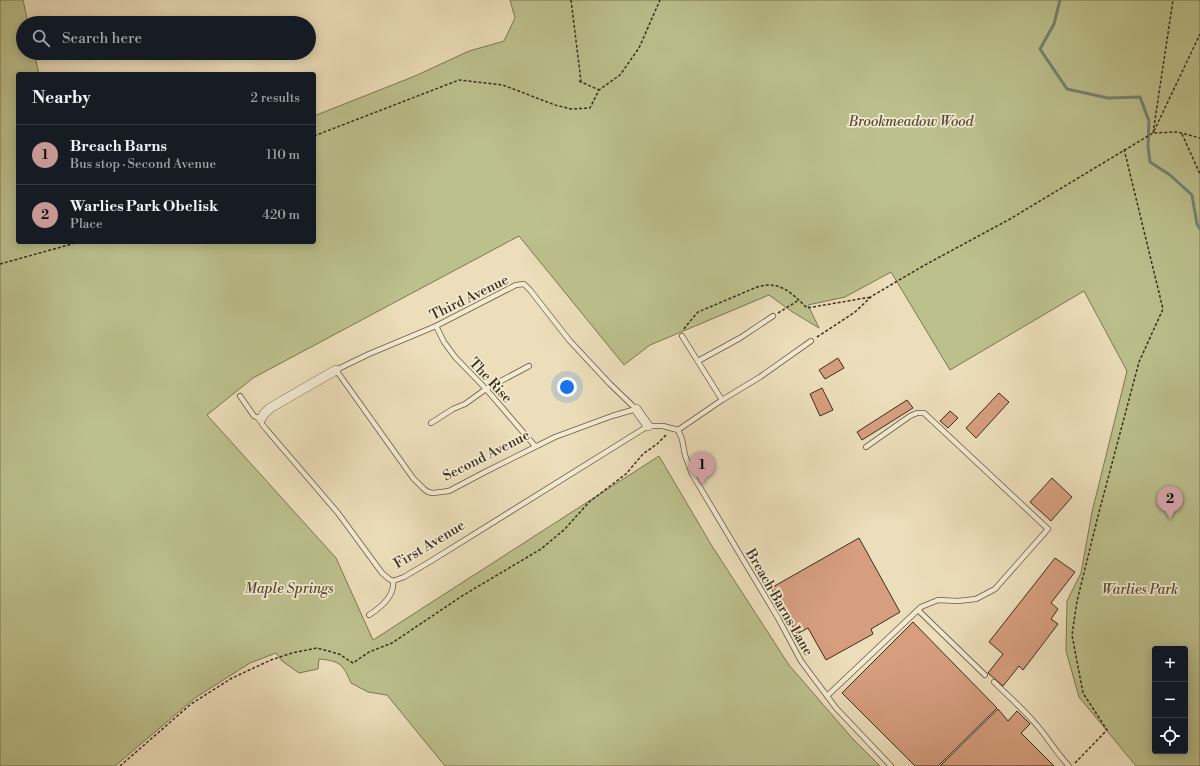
<!DOCTYPE html>
<meta charset="utf-8">
<style>
:root{--surface:#171b24;--page:#20242c;--text:#f1f3f6;--muted:#9ea1a6;--line:#363941;--accent:#c59692}
body{margin:0;font-family:"Libre Bodoni",serif;background:var(--page);color:var(--text)}
.controls{position:absolute;right:12px;bottom:12px;display:grid;overflow:hidden;border-radius:4px;box-shadow:0 2px 10px #0003}
.controls button{width:36px;height:36px;display:grid;place-items:center;padding:0;border:0;border-bottom:1px solid var(--line);background:var(--surface);color:var(--text);font:20px sans-serif}
.you{position:absolute;left:567px;top:387px;width:14px;height:14px;margin:-10px;border:3px solid #fff;border-radius:50%;background:#1a73e8;box-shadow:0 0 0 6px #1a73e833}
.badge{display:grid;place-items:center;width:26px;height:26px;border-radius:50%;background:var(--accent);color:#111;font-size:13px;font-weight:700}
.pin{position:absolute;translate:-50% -33px;filter:drop-shadow(0 1px 2px #0008)}
.pin::after{content:'';position:absolute;top:21px;width:14px;height:12px;background:inherit;clip-path:polygon(0 0,100% 0,50% 100%)}
.list{margin:0;padding:0;list-style:none}
h2{display:flex;justify-content:space-between;align-items:center;height:52px;margin:0;padding:0 16px;font-size:17px}
h2 small{font-size:13px;font-weight:400;color:var(--muted)}
.list li{display:grid;grid-template-columns:26px 1fr auto;gap:12px;align-items:center;box-sizing:border-box;height:60px;padding:0 16px;border-top:1px solid var(--line)}
.list b{display:block;font-size:15px;white-space:nowrap}
.list p{margin:0;font-size:13px;white-space:nowrap;color:var(--muted)}
.list em{font-size:13px;font-style:normal;color:var(--muted)}
.icon{flex:none;width:22px;height:22px;fill:none;stroke:currentColor;stroke-width:2;stroke-linecap:round;stroke-linejoin:round}
.map{position:relative;flex:none;width:1200px;height:766px;overflow:hidden}
.search{position:absolute;background:var(--surface);box-shadow:0 2px 10px #0003;left:16px;top:16px;width:300px;height:44px;display:flex;align-items:center;gap:10px;box-sizing:border-box;padding:0 14px;border-radius:22px;color:var(--muted);font-size:15px}
.panel{position:absolute;background:var(--surface);box-shadow:0 2px 10px #0003;left:16px;top:72px;width:300px;height:172px;border-radius:4px}
.map>svg:first-child{display:block}
</style>
<div class="map">
<svg width="1200" height="766" viewBox="0 0 1200 766">
<rect width="100%" height="100%" fill="#ecdeba"/>
<filter id="stains"><feTurbulence type="fractalNoise" baseFrequency=".005" numOctaves="4"/><feColorMatrix values="0 0 0 0 .2 0 0 0 0 .09 0 0 0 0 .02 0 0 0 .5 -.17"/></filter>
<radialGradient id="worn" r=".72"><stop offset=".6" stop-color="#630" stop-opacity="0"/><stop offset="1" stop-color="#630" stop-opacity=".3"/></radialGradient>
<path fill="#bcc08d" stroke="#7c7755" fill-rule="evenodd" d="M0,0H23L28,23H23V53H34L39,74H18V242H314V116L415,76L469,51L504,41L515,18L510,0H1200V766H1136L1079,697L1066,651L1067,601L1081,573L1092,512L1127,371L1084,291L950,370L891,272L845,297L808,305L819,328L791,311L769,295L650,345L624,365L519,236L253,378L207,415L336,558L373,640L659,456L712,546L789,665L852,738L880,766H445L387,695L368,692L351,683C343,664 340,661 319,659L318,669L299,673L282,661L276,653L250,663L195,698L115,766H0ZM1155,649H1185V751H1155Z"/>
<g fill="none" stroke-linecap="round" stroke-linejoin="round">
<polyline stroke="#738376" stroke-width="3" points="1060,0 1054,24 1040,49 1067,89 1108,98 1140,97 1149,121 1148,146 1150,162 1170,175 1192,195 1197,224 1200,229"/>
</g>
<g fill="#d69e7f" stroke="#3b2e1d">
<polygon points="838,358 844,368 825,379 819,370"/>
<polygon points="822,388 833,410 820,416 810,394"/>
<polygon points="999,393 1009,402 976,438 966,428"/>
<polygon points="907,400 913,408 862,440 857,432"/>
<polygon points="950,411 958,418 948,428 940,421"/>
<polygon points="1052,478 1072,497 1051,521 1030,502"/>
<polygon points="859,538 900,612 871,629 873,634 826,660 808,628 797,634 771,588"/>
<polygon points="1055,558 1075,572 1051,603 1058,609 1051,619 1058,624 1023,670 1019,666 1003,686 988,673 1003,654 989,642"/>
<polygon points="913,622 997,708 938,766 915,766 842,693"/>
<polygon points="998,709 1008,721 1017,711 1030,724 1021,733 1054,766 940,766"/>
</g>
<g fill="none" stroke-linecap="round" stroke-linejoin="round">
<g stroke="#675a44" stroke-width="6">
<g id="service">
<polygon points="524,284 530,290 569,340 610,384 636,409 612,416 555,437 485,472 449,491 433,493 428,492 424,489 413,478 336,370 369,354 436,326 516,285"/>
<polyline points="436,326 444,342 455,357 486,389 535,446"/>
<polyline points="682,336 722,400"/>
<polyline points="698,361 740,338 773,316"/>
<polyline points="240,396 254,416 261,419 262,424 266,429 338,513 382,573 389,579 393,581 404,577 431,561 648,426 663,426 678,430"/>
<polyline points="431,423 453,409 465,404 486,389 529,366"/>
<polyline points="678,430 682,439 685,455 692,474 778,618 801,661 836,708 891,766"/>
<polyline points="678,430 722,400 760,377 811,341"/>
<polyline points="918,610 985,675"/>
<path d="M369,615C380,608 395,596 393,581"/>
<path d="M994,682C1007,695 1022,708 1034,722C1047,736 1056,753 1069,766"/>
<polyline points="827,696 921,607 938,600 958,601 976,599 995,589 1048,529 924,413 917,413 910,416 866,447"/>
</g>
</g>
<g stroke="#675a44" stroke-width="10">
<g id="minor">
<polyline points="636,409 648,426"/>
<polyline points="261,419 264,414 270,408 336,370"/>
</g>
</g>
<g stroke="#3b2e1d" stroke-width="1.5" stroke-dasharray="3 2" stroke-linecap="butt">
<polyline points="571,0 581,81"/>
<polyline points="579,81 599,90"/>
<polyline points="1154,131 1200,34"/>
<polyline points="1153,133 1173,0"/>
<polyline points="1182,134 1200,174"/>
<polyline points="314,136 459,80 503,85 555,105 571,109 590,108 599,90 620,75 639,48 660,0"/>
<polyline points="0,264 79,242"/>
<polyline points="778,313 799,300"/>
<path d="M684,329L686,326L698,312L757,287C779,280 792,293 807,308L871,297"/>
<polyline points="817,337 855,312 872,296 923,266 1010,219 1153,133 1177,132 1200,138"/>
<polyline points="1075,763 1107,730 1083,693 1072,635 1077,601 1098,516 1139,362 1163,309 1124,149"/>
<polyline points="120,766 191,704 232,678 271,660 292,653 317,648 339,654 353,663 369,652 392,643 462,596 541,549 565,529 589,502 626,474 643,454 657,444 667,434"/>
</g>
<use href="#service" stroke="#f3ead2" stroke-width="4.5"/>
<use href="#minor" stroke="#f3ead2" stroke-width="9"/>
</g>
<g text-anchor="middle" stroke-width="3.5" stroke-linejoin="round" paint-order="stroke">
<g font-size="14" font-style="italic" fill="#554b33" stroke="#f3ead2">
<text x="911" y="126">Brookmeadow Wood</text>
<text x="289" y="593">Maple Springs</text>
<text x="1140" y="594">Warlies Park</text>
</g>
<g font-size="14" fill="#3b2e1d" stroke="#f3ead2">
<text transform="translate(469 297) rotate(-26)" y="5">Third Avenue</text>
<text transform="translate(491 380) rotate(47)" y="5">The Rise</text>
<text transform="translate(486 455) rotate(-27)" y="5">Second Avenue</text>
<text transform="translate(429 544) rotate(-31)" y="5">First Avenue</text>
<text transform="translate(780 602) rotate(60)" y="5">Breach Barns Lane</text>
</g>
</g>
<rect width="100%" height="100%" filter="url(#stains)"/>
<rect width="100%" height="100%" fill="url(#worn)"/>
</svg>
<div class="controls">
<button>+</button>
<button>−</button>
<button><svg class="icon" aria-label="locate" viewBox="0 0 24 24"><circle cx="12" cy="12" r="6"/><path d="M12 2v4M12 18v4M2 12h4M18 12h4"/></svg></button>
</div>
<div class="you"></div>
<div class="pin badge" style="left:702px;top:485px">1</div>
<div class="pin badge" style="left:1170px;top:519px">2</div>
<div class="search"><svg class="icon" aria-label="search" viewBox="0 0 24 24"><circle cx="10" cy="10" r="6"/><path d="M15 15l6 6"/></svg>Search here</div>
<section class="panel">
<h2>Nearby<small>2 results</small></h2>
<ul class="list">
<li><span class="badge">1</span><div><b>Breach Barns</b><p>Bus stop · Second Avenue</p></div><em>110 m</em></li>
<li><span class="badge">2</span><div><b>Warlies Park Obelisk</b><p>Place</p></div><em>420 m</em></li>
</ul>
</section>
</div>
